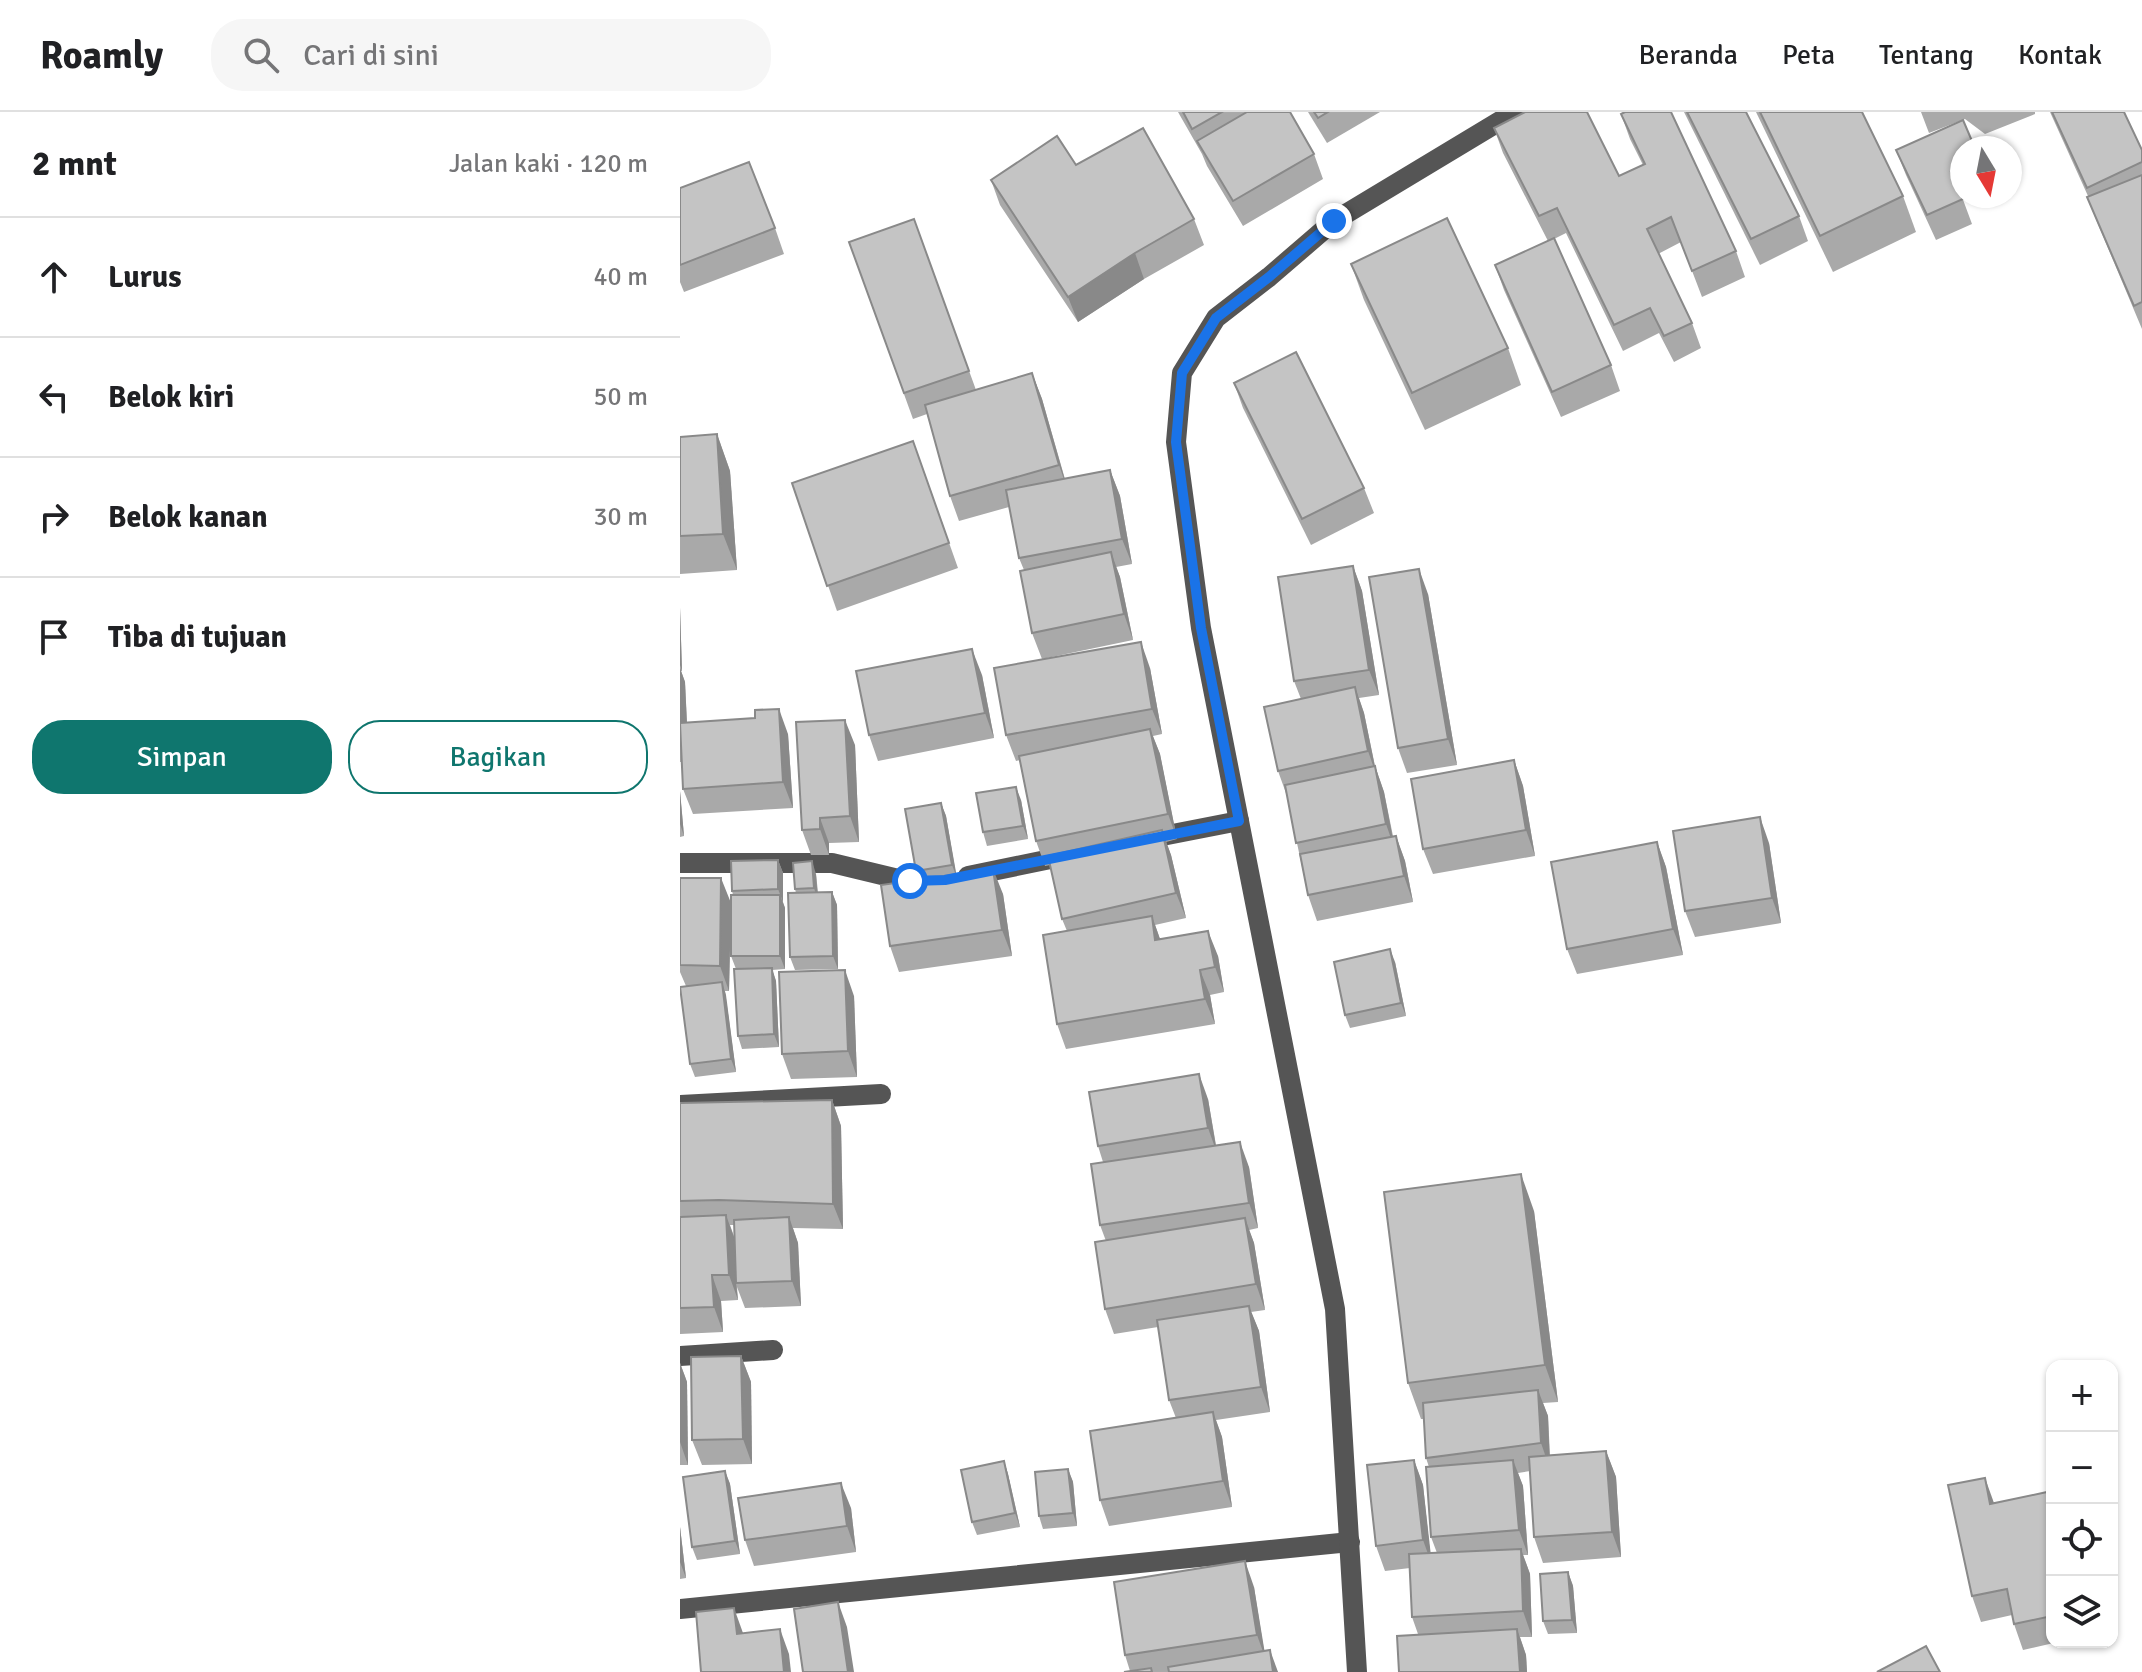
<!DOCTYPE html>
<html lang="id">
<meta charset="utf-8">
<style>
:root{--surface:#fff;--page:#f6f6f6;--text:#202124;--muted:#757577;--line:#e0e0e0;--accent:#0f766e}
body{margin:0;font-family:Signika,sans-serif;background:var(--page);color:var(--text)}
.controls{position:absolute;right:24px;bottom:24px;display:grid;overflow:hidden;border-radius:16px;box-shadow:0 2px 6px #0004}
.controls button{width:72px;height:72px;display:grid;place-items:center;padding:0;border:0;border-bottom:2px solid var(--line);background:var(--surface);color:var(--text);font:40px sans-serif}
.compass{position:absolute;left:1270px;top:24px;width:72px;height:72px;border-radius:50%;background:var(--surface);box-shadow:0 2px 6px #0004;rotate:170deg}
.stop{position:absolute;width:24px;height:24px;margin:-18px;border:6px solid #1a73e8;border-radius:50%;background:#fff}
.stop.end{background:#1a73e8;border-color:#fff;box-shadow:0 2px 8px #0008}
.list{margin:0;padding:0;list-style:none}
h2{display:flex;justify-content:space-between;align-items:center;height:104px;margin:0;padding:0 32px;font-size:34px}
h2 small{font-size:26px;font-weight:400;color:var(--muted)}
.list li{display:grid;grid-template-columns:52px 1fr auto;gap:24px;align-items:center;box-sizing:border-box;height:120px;padding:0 32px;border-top:2px solid var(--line)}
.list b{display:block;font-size:30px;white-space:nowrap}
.list em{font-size:26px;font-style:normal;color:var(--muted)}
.actions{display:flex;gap:16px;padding:24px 32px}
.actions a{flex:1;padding:18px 0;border:2px solid var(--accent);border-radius:32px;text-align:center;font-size:28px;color:var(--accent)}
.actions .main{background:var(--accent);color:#fff}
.icon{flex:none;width:44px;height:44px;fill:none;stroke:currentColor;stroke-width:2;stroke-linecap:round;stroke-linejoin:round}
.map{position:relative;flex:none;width:1462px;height:1560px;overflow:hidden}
header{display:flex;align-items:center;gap:48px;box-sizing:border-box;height:112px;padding:0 40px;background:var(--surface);border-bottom:2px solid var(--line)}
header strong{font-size:38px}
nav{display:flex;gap:44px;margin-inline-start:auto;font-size:28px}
.search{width:560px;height:72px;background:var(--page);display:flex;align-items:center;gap:20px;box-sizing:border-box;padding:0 28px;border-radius:32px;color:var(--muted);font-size:30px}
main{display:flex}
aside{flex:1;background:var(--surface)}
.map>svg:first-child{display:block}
</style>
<header>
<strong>Roamly</strong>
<div class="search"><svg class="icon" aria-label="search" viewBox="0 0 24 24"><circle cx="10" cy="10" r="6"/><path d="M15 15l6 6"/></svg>Cari di sini</div>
<nav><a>Beranda</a><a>Peta</a><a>Tentang</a><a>Kontak</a></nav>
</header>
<main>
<aside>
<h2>2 mnt<small>Jalan kaki · 120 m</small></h2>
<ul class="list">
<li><svg class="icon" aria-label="ahead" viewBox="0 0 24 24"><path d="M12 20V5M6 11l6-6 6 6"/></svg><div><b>Lurus</b></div><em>40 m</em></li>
<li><svg class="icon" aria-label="left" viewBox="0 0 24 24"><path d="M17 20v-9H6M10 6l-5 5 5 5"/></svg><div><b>Belok kiri</b></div><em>50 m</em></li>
<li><svg class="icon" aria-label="right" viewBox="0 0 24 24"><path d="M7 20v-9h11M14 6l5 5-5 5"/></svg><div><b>Belok kanan</b></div><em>30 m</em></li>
<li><svg class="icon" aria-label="arrive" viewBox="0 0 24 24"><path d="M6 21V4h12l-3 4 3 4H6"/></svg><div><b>Tiba di tujuan</b></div></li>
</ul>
<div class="actions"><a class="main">Simpan</a><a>Bagikan</a></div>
</aside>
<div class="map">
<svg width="1462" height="1560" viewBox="0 0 1462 1560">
<rect width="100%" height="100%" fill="#fff"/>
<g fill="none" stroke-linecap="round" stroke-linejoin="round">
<g stroke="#555" stroke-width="20">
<polyline points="472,726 559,709"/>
<polyline points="0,751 152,751 235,771 257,769"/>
<polyline points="288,764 390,743"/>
<polyline points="0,993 201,982"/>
<polyline points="0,1244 93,1238"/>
<polyline points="0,1497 670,1430"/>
<polyline points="677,1560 655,1197 521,516 496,330 502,261 536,206 589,165 654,109 835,0"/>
</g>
</g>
<g fill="#a9a9a9" fill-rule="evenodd">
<polygon points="498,0 610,0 634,42 643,67 563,114 527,54 522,42"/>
<polygon points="628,0 700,0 647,31"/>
<polygon points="1004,0 1066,0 1119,104 1128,129 1080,153"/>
<polygon points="1076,0 1182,0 1223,84 1236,120 1153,160"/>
<polygon points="1241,0 1355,0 1355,2 1305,22 1285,7 1249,21"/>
<polygon points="1370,0 1444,0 1462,38 1462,217 1417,110 1407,85 1408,84"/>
<polygon points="941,2 1056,139 1065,165 1022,185 1001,130 978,142 1012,211 1021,236 994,250 979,221 943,239 886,121 874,127 931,253 940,279 881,305 824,178 815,153 868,129 823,41 814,16 939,64 963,53 950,27"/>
<polygon points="1282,36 1282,84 1284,84 1282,85 1292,112 1256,128 1226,63 1216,38"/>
<polygon points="396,53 514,107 524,133 464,167 398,210 320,93 311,68"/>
<polygon points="0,76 95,116 104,142 4,180 0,170"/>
<polygon points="234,107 296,278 352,261 362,287 385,367 430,358 440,384 452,452 436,455 440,465 453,528 362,547 352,521 344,458 339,446 329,395 279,409 270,384 247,302 233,307 169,130"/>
<polygon points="671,152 828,236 841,273 745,318 684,188"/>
<polygon points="554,271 684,376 694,401 631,433 563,296"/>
<polygon points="37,322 50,359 57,458 0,462 0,325"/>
<polygon points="233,329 278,456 157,499 112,371"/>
<polygon points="673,454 682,479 699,583 679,586 684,601 695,654 704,680 713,724 716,724 725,749 733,790 637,809 628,783 607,684 598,659 621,587 614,569"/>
<polygon points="748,482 777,653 727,661 718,636"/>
<polygon points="0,496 2,559 1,559 5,570 7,610 108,622 113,696 13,702 3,677 2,650 0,650"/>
<polygon points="470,556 482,622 473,624 480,642 497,727 486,730 491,743 506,806 475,813 480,827 538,844 544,880 530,883 535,912 386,937 377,912 387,819 382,807 370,753 365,754 356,729 340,648 336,649 326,623"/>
<polygon points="302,563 314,626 198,649 189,623"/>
<polygon points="175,633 179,730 149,731 149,743 131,743 122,718"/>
<polygon points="834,648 843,674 855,744 753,762 743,737"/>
<polygon points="0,679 4,724 0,725"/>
<polygon points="341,688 348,727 307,734 303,720"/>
<polygon points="261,691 266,704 276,762 323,782 332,844 219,860 210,834 239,768 236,759"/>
<polygon points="977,730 986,755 1003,843 897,862 887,837"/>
<polygon points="1089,731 1101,811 1015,825 1005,799"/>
<polygon points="98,748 103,761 103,790 105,796 105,857 92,858 96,869 99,935 62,937 58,924 56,857 51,844 53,783 52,779"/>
<polygon points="136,762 138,780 152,780 157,793 158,857 115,858 110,845 116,781 115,777"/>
<polygon points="0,766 51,791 49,879 45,879 56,960 15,965 10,952 6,874 0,860"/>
<polygon points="715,850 726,904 670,916 665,903"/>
<polygon points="174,884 177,965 111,967 102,942"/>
<polygon points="528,987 536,1033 569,1055 578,1116 569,1118 574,1131 585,1198 571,1200 579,1219 590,1300 536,1308 542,1325 552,1395 429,1414 420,1388 496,1306 489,1288 478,1215 434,1222 425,1197 426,1129 420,1113 423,1050 418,1034"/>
<path d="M152,988L161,1014L163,1117L113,1116L118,1131L121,1194L65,1196L57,1175L58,1188L41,1189L43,1220L0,1222V991ZM50,1113H54L55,1127Z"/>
<polygon points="854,1099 878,1290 863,1291 868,1304 870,1343 926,1339 936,1365 941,1445 863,1451 854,1425 850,1359 838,1361 843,1374 848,1443 843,1443 850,1462 852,1525 840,1525 846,1543 847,1560 719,1560 738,1522 732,1505 730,1456 705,1459 696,1434 734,1348 743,1373 750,1441 757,1441 751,1425 749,1355 746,1346 744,1307 741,1307 728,1271"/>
<polygon points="61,1244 71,1270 72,1352 22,1353 12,1328"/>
<polygon points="0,1251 7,1270 8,1353 0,1353"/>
<polygon points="324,1349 328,1362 340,1415 297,1423 292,1410"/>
<polygon points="388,1357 393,1370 397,1414 363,1417 359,1404"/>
<polygon points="45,1359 50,1372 60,1442 17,1448 12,1435"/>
<polygon points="1367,1380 1372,1393 1372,1530 1378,1530 1343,1538 1334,1512 1332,1503 1301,1510 1292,1484 1314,1391"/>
<polygon points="171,1396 176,1440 74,1454 65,1428"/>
<polygon points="0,1415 6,1466 0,1467"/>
<polygon points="888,1460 893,1474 897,1521 868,1522 863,1509"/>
<polygon points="574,1475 584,1539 598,1560 444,1560 450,1559 445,1543"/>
</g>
<g fill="#898989">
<polygon points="455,141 464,167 398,210 388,185"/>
<polygon points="352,261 362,287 388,379 379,353"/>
<polygon points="37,322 50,359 57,458 43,422"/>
<polygon points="430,358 440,384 452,452 442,427"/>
<polygon points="431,440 440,465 453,528 444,502"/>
<polygon points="673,454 682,479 699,583 689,558"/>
<polygon points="739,457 748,482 777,653 768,627"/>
<polygon points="0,496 2,559 0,553"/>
<polygon points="461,530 470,556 482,622 472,597"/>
<polygon points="292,537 302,563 314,626 305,601"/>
<polygon points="0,556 5,570 8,636 0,616"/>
<polygon points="675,575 684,601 697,665 688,639"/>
<polygon points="99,597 108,622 113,696 103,670"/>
<polygon points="165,608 175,633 179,730 170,704"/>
<polygon points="470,617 480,642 497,727 488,702"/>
<polygon points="834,648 843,674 855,744 846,718"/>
<polygon points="695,654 704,680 715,738 706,712"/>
<polygon points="336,675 341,688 348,727 343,714"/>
<polygon points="0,679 4,724 0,712"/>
<polygon points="261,691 266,704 277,766 272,753"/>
<polygon points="1080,705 1089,731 1101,811 1092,786"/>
<polygon points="140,706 149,731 149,743 140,717"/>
<polygon points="482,718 491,743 506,806 496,781"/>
<polygon points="716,724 725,749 733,790 724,764"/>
<polygon points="977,730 986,755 1003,843 993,817"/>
<polygon points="98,748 103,761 103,790 98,777"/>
<polygon points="132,749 136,762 138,789 134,776"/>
<polygon points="313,757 323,782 332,844 322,818"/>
<polygon points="41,766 51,791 49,879 40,854"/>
<polygon points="152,780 157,793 158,857 153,844"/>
<polygon points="100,783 105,796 105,857 100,844"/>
<polygon points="472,804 481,830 475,828"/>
<polygon points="528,819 538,844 544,880 535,855"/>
<polygon points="710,837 715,850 726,904 721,891"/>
<polygon points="92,856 96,869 99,935 94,922"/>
<polygon points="165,858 174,884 177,965 168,939"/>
<polygon points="520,858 530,883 535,912 525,887"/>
<polygon points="42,870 46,883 56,960 51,947"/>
<polygon points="519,962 528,987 537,1041 528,1016"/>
<polygon points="152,988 161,1014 163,1117 153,1092"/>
<polygon points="560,1030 569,1055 578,1116 569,1091"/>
<polygon points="841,1062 854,1099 878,1290 865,1253"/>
<polygon points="46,1103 55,1128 56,1171 58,1188 49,1163"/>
<polygon points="109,1105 118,1131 121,1194 112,1169"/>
<polygon points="565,1106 574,1131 585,1198 576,1172"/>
<polygon points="32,1163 41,1189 43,1220 34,1195"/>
<polygon points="569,1194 579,1219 590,1300 581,1275"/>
<polygon points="61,1244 71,1270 72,1352 63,1327"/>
<polygon points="0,1251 7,1270 8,1353 0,1330"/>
<polygon points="858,1278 868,1304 870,1357 861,1331"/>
<polygon points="533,1300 542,1325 552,1395 543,1369"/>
<polygon points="926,1339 936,1365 941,1445 932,1420"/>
<polygon points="734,1348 743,1373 752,1453 743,1428"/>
<polygon points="833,1348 843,1374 848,1443 839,1418"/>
<polygon points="324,1349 328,1362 340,1415 335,1401"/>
<polygon points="388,1357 393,1370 397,1414 393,1401"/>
<polygon points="45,1359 50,1372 60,1442 55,1429"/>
<polygon points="1305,1366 1314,1391 1310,1392"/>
<polygon points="161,1371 171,1396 176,1440 167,1414"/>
<polygon points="0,1415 6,1466 0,1450"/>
<polygon points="841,1437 850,1462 852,1525 843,1499"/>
<polygon points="565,1449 574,1475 586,1548 577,1523"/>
<polygon points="888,1460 893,1474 897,1521 892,1508"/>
<polygon points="158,1490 167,1515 174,1560 168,1560"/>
<polygon points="54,1496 63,1521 57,1522"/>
<polygon points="100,1517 109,1542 111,1560 104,1560"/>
<polygon points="837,1517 846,1543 847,1560 840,1560"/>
<polygon points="590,1538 598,1560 593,1560"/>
</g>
<g fill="#c4c4c4" stroke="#898989" stroke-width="2">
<polygon points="503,0 542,0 512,17"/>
<polygon points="567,0 610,0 634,42 553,89 517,29"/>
<polygon points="634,0 648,0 638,6"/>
<polygon points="845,0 907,0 939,64 965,52 941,2 945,0 991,0 1056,139 1012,159 991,105 967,117 1012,211 984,224 970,196 934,213 877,96 859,104 814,16"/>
<polygon points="1007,0 1066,0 1119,104 1071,127"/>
<polygon points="1080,0 1182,0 1223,84 1140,124"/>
<polygon points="1372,0 1444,0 1462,38 1462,50 1407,76"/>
<polygon points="1283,8 1295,36 1282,36 1282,55 1271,60 1283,87 1247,103 1216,38"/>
<polygon points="463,16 514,107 455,141 388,185 311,68 377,24 396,53"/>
<polygon points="69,50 95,116 0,153 0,76"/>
<polygon points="1462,63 1462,190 1454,194 1407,85"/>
<polygon points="767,106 828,236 732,281 671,152"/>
<polygon points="234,107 289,259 224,281 169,130"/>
<polygon points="874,126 931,253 872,280 815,153"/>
<polygon points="616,240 684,376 622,407 554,271"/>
<polygon points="352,261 379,353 270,384 245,293"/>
<polygon points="37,322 43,422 0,424 0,325"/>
<polygon points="233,329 269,431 147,474 112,371"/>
<polygon points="430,358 442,427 339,446 326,378"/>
<polygon points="431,440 444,502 352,521 340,459"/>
<polygon points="673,454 689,558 614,569 598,465"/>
<polygon points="739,457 768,627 718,636 689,465"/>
<polygon points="461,530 472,597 326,623 314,556"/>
<polygon points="292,537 305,601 189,623 176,559"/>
<polygon points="675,575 688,639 598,659 584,595"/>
<polygon points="99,597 103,670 3,677 0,611 75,606 75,598"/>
<polygon points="165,608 170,704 140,706 140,717 122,718 116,610"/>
<polygon points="470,617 488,702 356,729 339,644"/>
<polygon points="834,648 846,718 743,737 731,667"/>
<polygon points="695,654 706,712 616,731 605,673"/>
<polygon points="336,675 343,714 303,720 296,681"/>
<polygon points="261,691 272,753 236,759 225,697"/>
<polygon points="1080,705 1092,786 1005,799 993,719"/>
<polygon points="482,718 496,781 382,807 368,744"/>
<polygon points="716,724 724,764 628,783 620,742"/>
<polygon points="977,730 993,817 887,837 871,750"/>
<polygon points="98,748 98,777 52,779 51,749"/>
<polygon points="132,749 134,776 115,777 113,751"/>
<polygon points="313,757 322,818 210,834 201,773"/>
<polygon points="0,766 41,766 40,854 0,853"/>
<polygon points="152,780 153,844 110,845 108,781"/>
<rect x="51" y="783" width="49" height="61"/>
<polygon points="472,804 475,828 528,819 535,855 520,858 525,887 377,912 363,823"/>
<polygon points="710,837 721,891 665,903 654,850"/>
<polygon points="92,856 94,922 58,924 54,857"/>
<polygon points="165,858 168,939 102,942 99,860"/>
<polygon points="42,870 51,947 10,952 0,875"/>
<polygon points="519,962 528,1016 418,1034 409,980"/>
<polygon points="152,988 153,1092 39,1088 0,1089 0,991"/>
<polygon points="560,1030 569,1091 420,1113 411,1052"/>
<polygon points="841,1062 865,1253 728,1271 704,1080"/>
<polygon points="46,1103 49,1163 32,1163 34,1195 0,1196 0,1105"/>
<polygon points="109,1105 112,1169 56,1171 54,1108"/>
<polygon points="565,1106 576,1172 425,1197 415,1130"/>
<polygon points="569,1194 581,1275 489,1288 477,1208"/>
<polygon points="61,1244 63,1327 12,1328 11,1245"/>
<polygon points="858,1278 861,1331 746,1346 743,1291"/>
<polygon points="533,1300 543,1369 420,1388 410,1319"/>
<polygon points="926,1339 932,1420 854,1425 849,1345"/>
<polygon points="734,1348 743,1428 696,1434 687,1353"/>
<polygon points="833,1348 839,1418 751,1425 746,1355"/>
<polygon points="324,1349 335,1401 292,1410 281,1358"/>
<polygon points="388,1357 393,1401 359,1404 355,1360"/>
<polygon points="45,1359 55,1429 12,1435 3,1365"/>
<polygon points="1305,1366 1310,1392 1367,1380 1372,1403 1372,1504 1334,1512 1327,1477 1292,1484 1268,1373"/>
<polygon points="161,1371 167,1414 65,1428 58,1386"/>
<polygon points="841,1437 843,1499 732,1505 729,1442"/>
<polygon points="565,1449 577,1523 445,1543 434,1470"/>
<polygon points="888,1460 892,1508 863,1509 860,1462"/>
<polygon points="158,1490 168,1560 123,1560 114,1497"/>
<polygon points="54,1496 57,1522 100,1517 104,1560 21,1560 16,1500"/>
<polygon points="837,1517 840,1560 719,1560 717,1524"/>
<polygon points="1246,1534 1260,1560 1197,1560"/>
<polygon points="590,1538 593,1560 489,1560 488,1555"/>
<polygon points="471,1556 472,1560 444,1560"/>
</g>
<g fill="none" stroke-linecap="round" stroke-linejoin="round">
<polyline stroke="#1a73e8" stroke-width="10" points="230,769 265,768 559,709 521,516 496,330 502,261 536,206 589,165 654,109"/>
</g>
</svg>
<div class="controls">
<button>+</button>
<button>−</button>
<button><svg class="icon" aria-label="locate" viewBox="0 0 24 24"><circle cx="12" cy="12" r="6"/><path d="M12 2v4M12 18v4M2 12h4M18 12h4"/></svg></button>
<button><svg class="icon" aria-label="layers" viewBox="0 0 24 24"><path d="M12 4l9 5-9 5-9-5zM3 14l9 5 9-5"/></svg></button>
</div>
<svg class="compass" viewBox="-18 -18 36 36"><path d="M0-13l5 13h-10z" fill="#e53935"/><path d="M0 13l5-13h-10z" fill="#757577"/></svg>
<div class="stop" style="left:230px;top:769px"></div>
<div class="stop end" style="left:654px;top:109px"></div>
</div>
</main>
